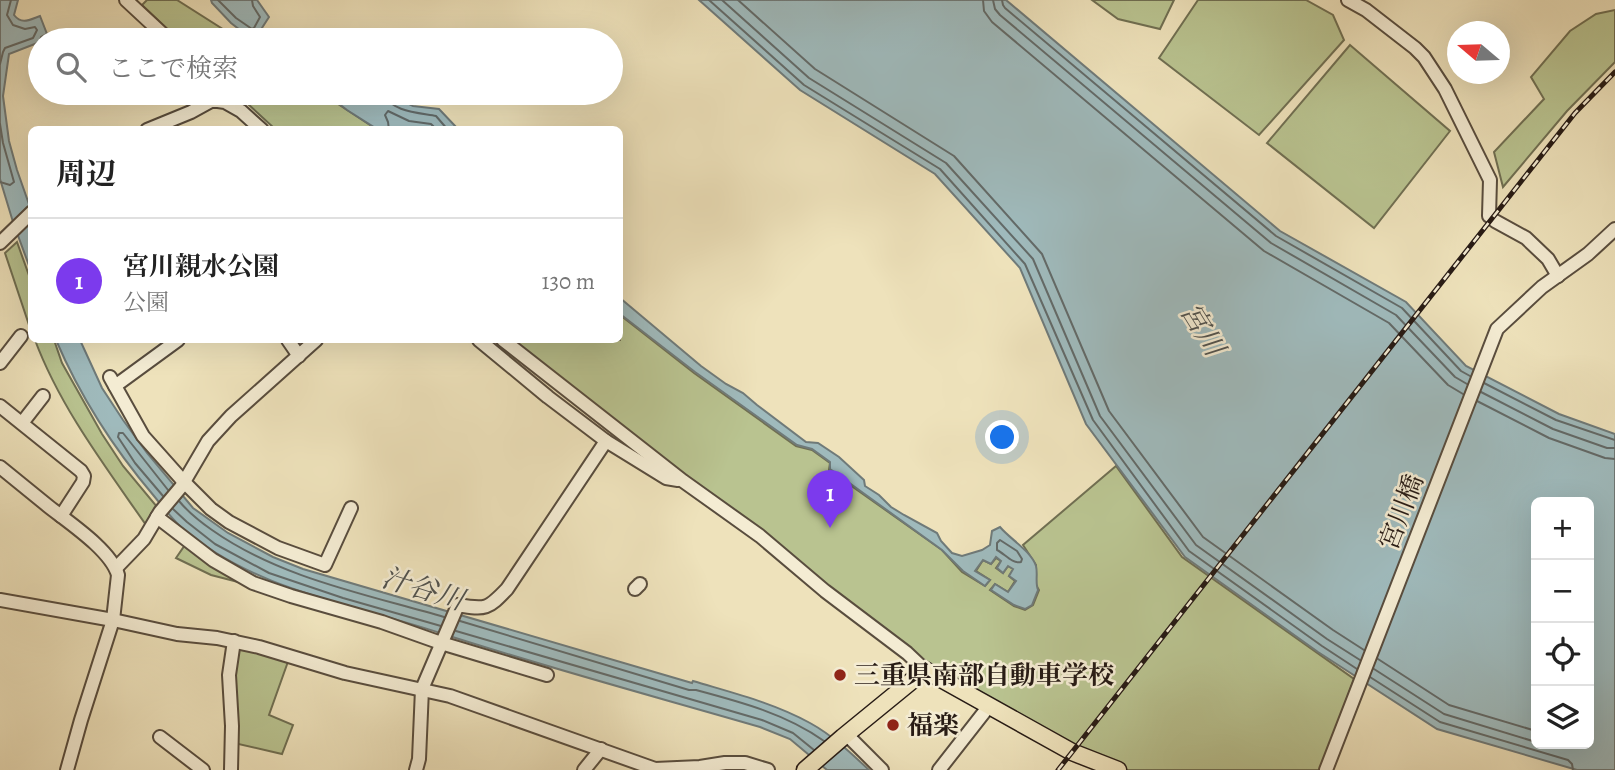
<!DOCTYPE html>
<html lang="ja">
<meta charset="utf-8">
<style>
:root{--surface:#fff;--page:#f6f6f6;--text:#222;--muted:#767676;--line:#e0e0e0;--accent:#7c3aed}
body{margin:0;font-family:Alegreya,"Noto Serif JP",serif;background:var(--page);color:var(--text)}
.controls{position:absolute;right:21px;bottom:21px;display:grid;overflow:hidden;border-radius:10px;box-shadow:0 7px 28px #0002}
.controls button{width:63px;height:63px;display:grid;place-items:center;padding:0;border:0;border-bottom:2px solid var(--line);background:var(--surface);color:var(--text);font:35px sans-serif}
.compass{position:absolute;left:1447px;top:21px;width:63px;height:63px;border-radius:50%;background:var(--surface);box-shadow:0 7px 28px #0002;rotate:289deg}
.you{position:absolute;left:1003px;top:438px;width:24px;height:24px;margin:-18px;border:5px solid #fff;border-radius:50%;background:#1a73e8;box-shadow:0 0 0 10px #1a73e833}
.badge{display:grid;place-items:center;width:46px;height:46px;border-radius:50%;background:var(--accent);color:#fff;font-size:23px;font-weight:700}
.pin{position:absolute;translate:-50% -58px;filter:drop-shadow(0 2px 4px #0008)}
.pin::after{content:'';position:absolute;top:37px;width:24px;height:21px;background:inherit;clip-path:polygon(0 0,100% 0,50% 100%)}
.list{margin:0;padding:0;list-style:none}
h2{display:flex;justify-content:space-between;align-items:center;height:91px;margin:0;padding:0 28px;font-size:30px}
h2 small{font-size:23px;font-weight:400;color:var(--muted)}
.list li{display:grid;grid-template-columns:46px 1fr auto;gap:21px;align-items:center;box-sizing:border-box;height:126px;padding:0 28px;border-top:2px solid var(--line)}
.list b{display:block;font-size:26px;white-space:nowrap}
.list p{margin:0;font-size:23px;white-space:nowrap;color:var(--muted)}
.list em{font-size:23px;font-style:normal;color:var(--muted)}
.icon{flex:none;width:38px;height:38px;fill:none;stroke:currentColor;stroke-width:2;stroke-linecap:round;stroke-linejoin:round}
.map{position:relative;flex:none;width:1615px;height:770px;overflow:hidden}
.search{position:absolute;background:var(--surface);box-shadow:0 7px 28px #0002;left:28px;top:28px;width:595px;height:77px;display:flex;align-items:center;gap:18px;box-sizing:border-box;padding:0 24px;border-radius:38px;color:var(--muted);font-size:26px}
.panel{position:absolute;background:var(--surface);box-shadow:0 7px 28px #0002;left:28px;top:126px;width:595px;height:217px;border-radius:10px}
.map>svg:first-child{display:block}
</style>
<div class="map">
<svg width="1615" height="770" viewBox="0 0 1615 770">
<rect width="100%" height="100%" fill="#eee2bb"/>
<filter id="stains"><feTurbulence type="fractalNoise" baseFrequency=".00286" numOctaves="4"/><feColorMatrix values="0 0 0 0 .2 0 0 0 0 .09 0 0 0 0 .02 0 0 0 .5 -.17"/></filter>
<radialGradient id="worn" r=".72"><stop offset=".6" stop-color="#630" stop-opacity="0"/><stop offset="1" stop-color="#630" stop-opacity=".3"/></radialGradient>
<g fill="#b9c390" stroke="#706f52" stroke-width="2">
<polygon points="147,0 177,0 240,40 179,40 142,5"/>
<polygon points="1092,0 1174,0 1160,29 1118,19"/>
<polygon points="1198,0 1306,0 1333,15 1344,40 1259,135 1159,58"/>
<polygon points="1615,10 1615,62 1567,111 1503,187 1494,152 1544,99 1531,77 1570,31 1596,14"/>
<polygon points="1350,45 1450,131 1374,228 1267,143"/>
<polygon points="236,93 324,93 329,98 376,129 275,129"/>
<polygon points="17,242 31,281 31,331 5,253"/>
<polygon points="620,315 694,373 796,446 812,450 830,463 829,470 942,550 962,572 985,586 990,580 976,571 983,560 991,564 996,558 1001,561 996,568 1003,573 1008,566 1014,569 1009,576 1015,581 1008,592 995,584 990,590 1014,606 1025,610 1033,605 1039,590 1036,585 1036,565 1023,545 1116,466 1182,557 1354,679 1321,770 1122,770 989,706 908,649 683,481 513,340 620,340"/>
<path d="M35,340H54L62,363L102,434L123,466L158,508L146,525C105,466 60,407 35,340Z"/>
<polygon points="185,545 242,583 211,575 176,558"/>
<polygon points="234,641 290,656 269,715 293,725 282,754 234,743"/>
</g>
<g fill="#9fbabc" stroke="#6f7a79" stroke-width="2" fill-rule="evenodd">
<path d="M0,0H18L14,15C22,25 29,20 40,16L47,34L41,37L40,42L9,54L3,96L9,141L17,170L31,210V271L13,222L0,179Z"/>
<polygon points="211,0 257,0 269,17 260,31 266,40 253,40 231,23 212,3"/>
<path d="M699,0H1006L1280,231L1406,302L1466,366L1559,414L1615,434V770H1577L1437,729L1318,652L1185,557L1086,424L1020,268L935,174L800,90ZM1536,502H1589V744H1536Z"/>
<polygon points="325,93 387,93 413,106 439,109 458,129 377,129 347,110"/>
<path d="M620,298L701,366L726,384L743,393L757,405L806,442L818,443L839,457L864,480L865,486L879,495L891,507L904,515L937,533L941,541L952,553L962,556L982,550L990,545L992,531L1000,527C1010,539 1031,551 1036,566C1038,574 1035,582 1038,590L1032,605L1025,609L1014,605L991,590L995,584L1008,592L1016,581L1009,576L1013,569L1008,566L1003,573L997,568L1001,561L996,557L991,564L983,560L975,571L990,580L985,586L963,571L942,550L830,469V462L812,449L797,445L695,372L620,314Z"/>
<path d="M56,340H80L102,388L123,420L147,453L193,508L228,533L273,557L303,569L692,683L693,681C733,693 774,703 810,723C832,735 851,753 869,770H827L790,739L760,727C653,696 545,667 440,633C353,604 253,590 182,528C171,518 163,507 154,496C114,449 80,396 56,340Z"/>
</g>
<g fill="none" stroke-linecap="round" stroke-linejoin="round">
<g stroke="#636a68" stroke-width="2">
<polyline points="218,0 236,18 252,29 254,28 260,17 253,6 252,0"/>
<polyline points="709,0 804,85 940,169 1025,264 1093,420 1189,551 1322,646 1357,669"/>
<polyline points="722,0 809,78 946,163 1033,259 1100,416 1196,545 1327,639 1360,660"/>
<polyline points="738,0 815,69 954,156 1042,254 1109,411 1203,537 1333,630 1364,650"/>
<polyline points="983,0 984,11 992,22 1264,251 1389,323 1448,385 1463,394"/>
<polyline points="993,0 995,9 1000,15 1271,243 1396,315 1455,377 1467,384"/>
<polyline points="1002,0 1003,5 1005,8 1276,236 1402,308 1461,371 1470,376"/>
<polyline points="0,64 3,52 5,48 33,38 37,30 35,27 25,29 13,25 7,15 11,0"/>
<path d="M386,93C388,112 421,113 436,116L448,130"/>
<polyline points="0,124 3,143 14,182 10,185 0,182"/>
<polyline points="389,130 388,122 385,115 388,111 409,121 431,124 437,130"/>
<polyline points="1484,383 1556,420 1615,440"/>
<polyline points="1481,392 1553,429 1607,448 1615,448"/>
<polyline points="1477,401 1549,438 1605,458 1615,459"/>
<polyline points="163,496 135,463 118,437 119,433 123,433 168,490"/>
<path d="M179,501C189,513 199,521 212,530C280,578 365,594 444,617"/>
<polyline points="173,509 187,522 215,544 269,573 343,598 441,626"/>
<path d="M1000,540L1017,551L1022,559L1021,562C1012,564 1005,554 997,550V543Z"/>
<path d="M460,621L689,690H696C741,702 786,714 824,741"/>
<polyline points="456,631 762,720 793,733 814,750"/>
<polyline points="1378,659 1449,705 1536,731"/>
<polyline points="1374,669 1444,714 1536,742"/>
<polyline points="1370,677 1440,722 1568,760 1572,764 1573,770"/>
</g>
<g stroke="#594d3e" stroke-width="16">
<g id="minor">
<polyline points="126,0 169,40"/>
<polyline points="1348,0 1366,10 1415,48 1424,57 1445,89 1490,180 1489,216"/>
<polyline points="147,130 191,112 211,101 218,101 225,102 241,111 262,130"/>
<polyline points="1495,221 1526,238 1548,259 1558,276"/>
<polyline points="0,243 32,212"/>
<polyline points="288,340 299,356"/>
<polyline points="479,340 548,397 606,441"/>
<polyline points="503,340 683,481 760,536 825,591 907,653 925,670"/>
<polyline points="0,363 21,336"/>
<polyline points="110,377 143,436 184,482 211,509 229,522 278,548 325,565 351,508"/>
<polyline points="115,386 178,340"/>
<polyline points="0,406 81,471 84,476 83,482 61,516"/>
<polyline points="22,423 43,396"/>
<path d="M0,467C16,480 32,493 48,506C68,522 111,550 118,575L113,620L81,720L67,770"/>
<polyline points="157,517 213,560 253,583 291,596 382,622 441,643 547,675"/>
<polyline points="116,568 144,539 160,512 181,487 208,441 231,416 316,340"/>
<polyline points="635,589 640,584"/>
<polyline points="0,600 113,620 177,634 217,638 259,647 345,673 450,696 655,769 700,767 725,763 745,763 768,770"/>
<polyline points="846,734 882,770"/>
<polyline points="160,737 203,770"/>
<polyline points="231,770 232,726 229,675 234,641"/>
<path d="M416,770L419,759L422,689L458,605C486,610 488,609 507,589L606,441L666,478L678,480"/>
<polyline points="584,770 601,749"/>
<polyline points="939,770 989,706"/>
<polyline points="1326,770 1497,329 1542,287 1588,254 1615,229"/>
</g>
</g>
<g stroke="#271b15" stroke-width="19">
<polyline id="major" points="805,770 843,737 925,670 1072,752 1118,770"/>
</g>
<use href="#minor" stroke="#f4ecd3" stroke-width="12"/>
<use href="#major" stroke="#eee2bb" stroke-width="16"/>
<g stroke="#271b15" stroke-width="5">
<polyline id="rail" points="1058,770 1575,113 1615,72"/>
</g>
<use href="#rail" stroke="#f4ecd3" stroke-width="2.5" stroke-dasharray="8" stroke-linecap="butt"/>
</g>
<g fill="#8f2418" stroke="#f4ecd3" stroke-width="2.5">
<circle cx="840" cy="675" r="7"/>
<circle cx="893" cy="725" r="7"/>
</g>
<g text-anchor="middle" stroke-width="5" stroke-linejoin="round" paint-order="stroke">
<g font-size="26" fill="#271b15" stroke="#f4ecd3">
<text transform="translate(1401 512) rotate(-69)" y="9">宮川橋</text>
</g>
<g font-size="26" font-weight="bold" fill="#271b15" stroke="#f4ecd3" text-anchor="start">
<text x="854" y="684">三重県南部自動車学校</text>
<text x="907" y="734">福楽</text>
</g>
<g font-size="28" font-style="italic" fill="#51534f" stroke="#f4ecd3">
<text transform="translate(1203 329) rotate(58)" y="10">宮川</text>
<text transform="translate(423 588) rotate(17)" y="10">汁谷川</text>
</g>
</g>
<rect width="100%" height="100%" filter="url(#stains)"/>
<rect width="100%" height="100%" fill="url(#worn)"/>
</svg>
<div class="controls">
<button>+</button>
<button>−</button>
<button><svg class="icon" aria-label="locate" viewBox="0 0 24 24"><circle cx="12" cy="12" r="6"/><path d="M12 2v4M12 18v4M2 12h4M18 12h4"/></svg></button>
<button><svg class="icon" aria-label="layers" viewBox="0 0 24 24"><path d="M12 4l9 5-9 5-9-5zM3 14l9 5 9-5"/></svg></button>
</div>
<svg class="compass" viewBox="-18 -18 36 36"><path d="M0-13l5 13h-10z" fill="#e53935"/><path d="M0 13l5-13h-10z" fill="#767676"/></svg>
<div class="you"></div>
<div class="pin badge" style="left:830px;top:528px">1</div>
<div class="search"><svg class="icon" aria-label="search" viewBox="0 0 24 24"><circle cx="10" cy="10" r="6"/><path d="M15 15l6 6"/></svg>ここで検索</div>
<section class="panel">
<h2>周辺<small></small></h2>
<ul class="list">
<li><span class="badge">1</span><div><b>宮川親水公園</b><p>公園</p></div><em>130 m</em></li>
</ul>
</section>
</div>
